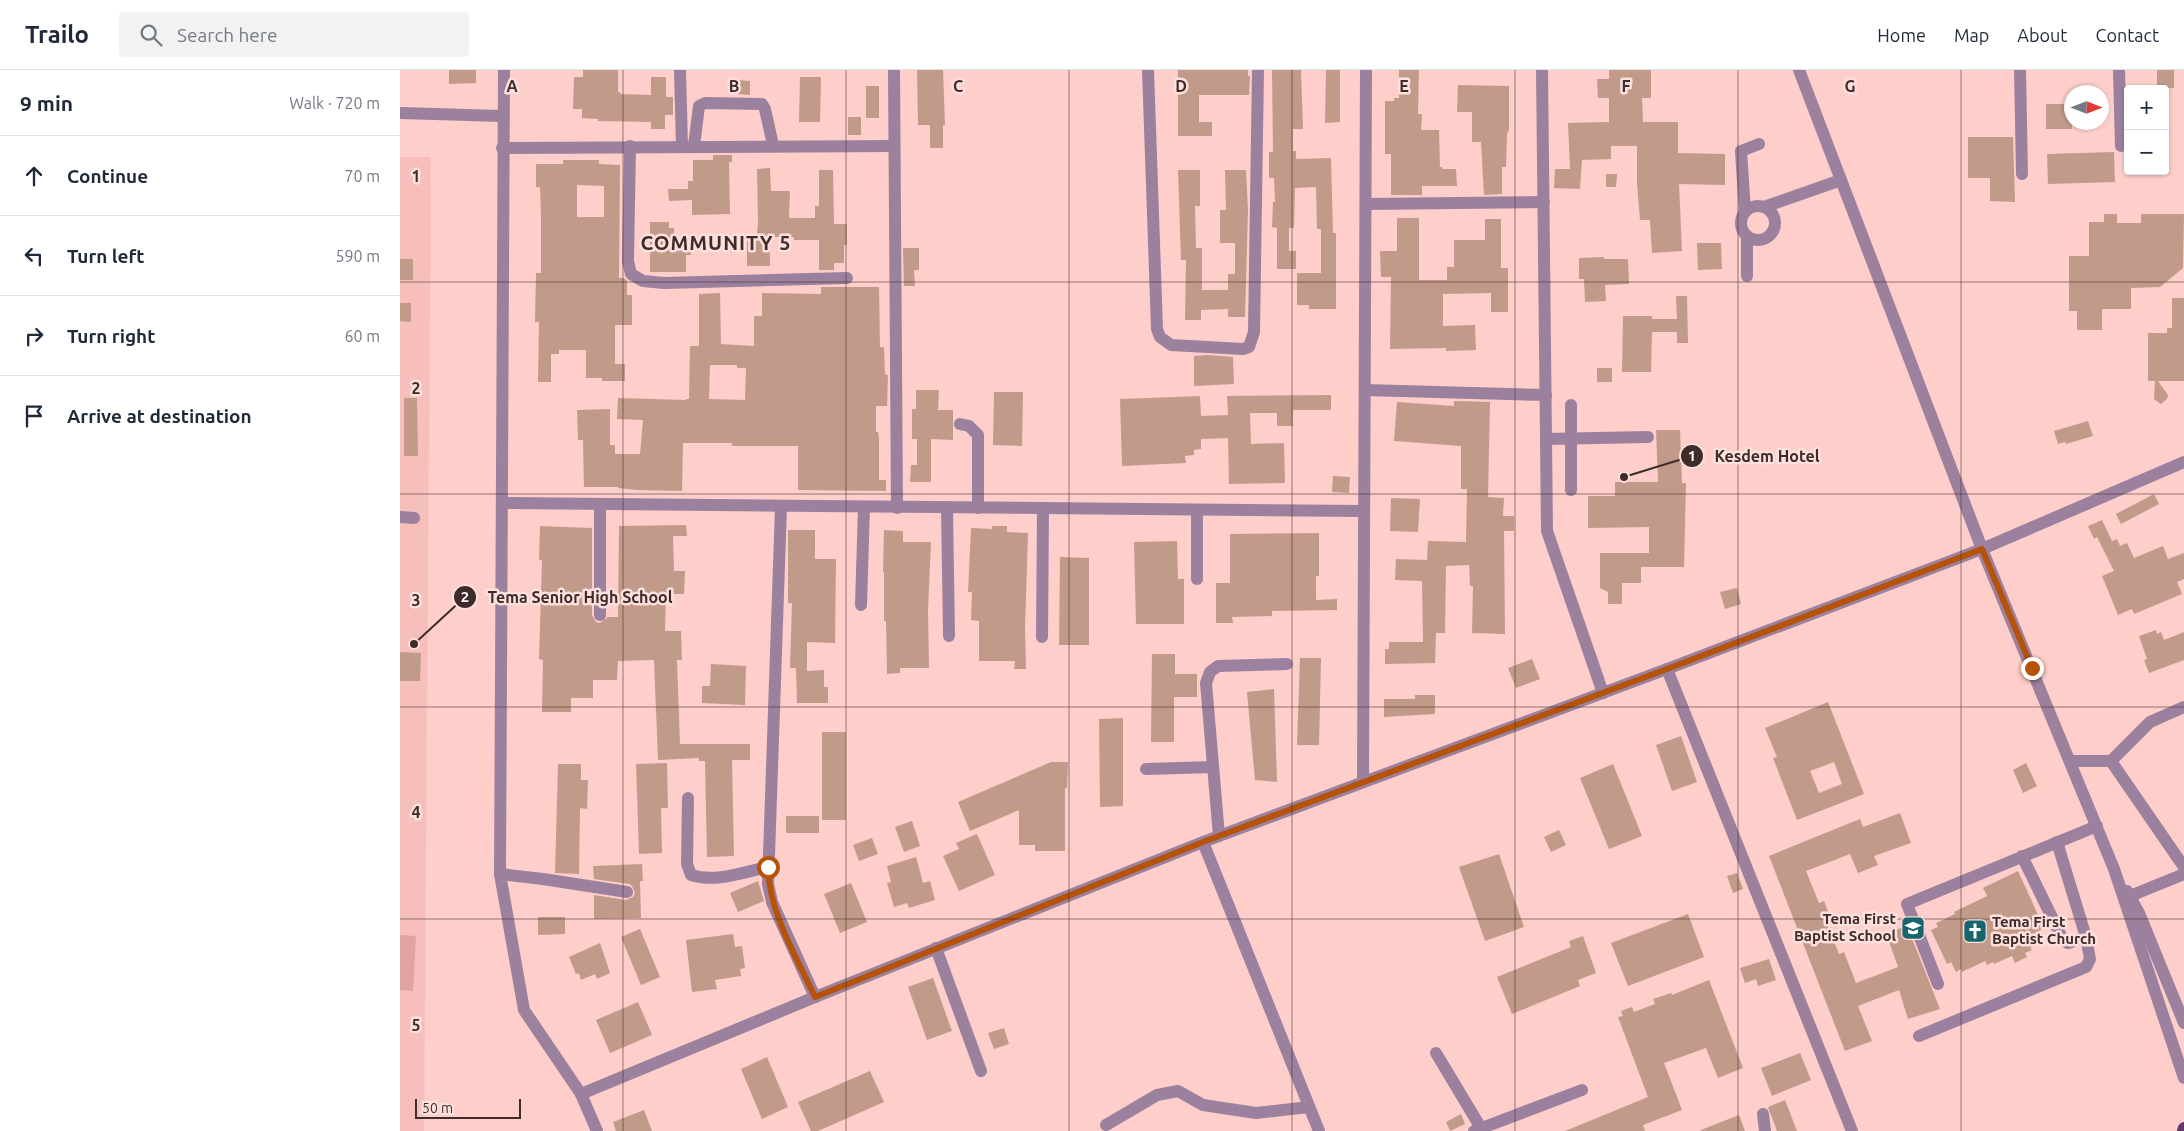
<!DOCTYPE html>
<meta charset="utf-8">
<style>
:root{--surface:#fff;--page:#f2f2f3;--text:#1f2937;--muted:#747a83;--line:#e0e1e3}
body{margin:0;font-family:Ubuntu,sans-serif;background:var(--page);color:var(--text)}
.controls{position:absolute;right:15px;top:15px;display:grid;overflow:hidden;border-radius:5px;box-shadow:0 1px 4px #0004}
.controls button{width:45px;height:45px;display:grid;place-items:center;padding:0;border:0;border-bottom:1px solid var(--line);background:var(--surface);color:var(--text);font:25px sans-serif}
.compass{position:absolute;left:1664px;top:15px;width:45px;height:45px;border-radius:50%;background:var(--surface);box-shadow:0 1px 4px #0004;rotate:90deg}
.scale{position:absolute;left:15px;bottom:12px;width:106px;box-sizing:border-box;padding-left:5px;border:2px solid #3e2c2a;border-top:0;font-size:14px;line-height:18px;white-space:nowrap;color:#3e2c2a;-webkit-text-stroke:4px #fde0dd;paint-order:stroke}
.stop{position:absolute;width:15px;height:15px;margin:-11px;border:4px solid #b45309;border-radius:50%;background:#fff}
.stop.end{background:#b45309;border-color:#fff;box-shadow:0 1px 5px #0008}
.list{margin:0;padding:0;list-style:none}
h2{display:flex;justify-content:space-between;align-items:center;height:65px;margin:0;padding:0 20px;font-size:21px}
h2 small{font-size:16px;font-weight:400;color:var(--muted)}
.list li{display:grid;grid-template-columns:32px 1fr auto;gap:15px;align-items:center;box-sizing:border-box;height:80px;padding:0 20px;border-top:1px solid var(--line)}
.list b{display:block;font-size:19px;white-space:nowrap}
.list em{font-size:16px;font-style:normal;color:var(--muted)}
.icon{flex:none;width:28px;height:28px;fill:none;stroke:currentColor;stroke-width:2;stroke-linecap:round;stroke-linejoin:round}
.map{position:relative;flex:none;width:1784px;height:1061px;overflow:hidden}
header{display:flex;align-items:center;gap:30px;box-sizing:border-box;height:70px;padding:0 25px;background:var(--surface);border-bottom:1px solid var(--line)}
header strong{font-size:24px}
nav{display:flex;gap:28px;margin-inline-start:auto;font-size:18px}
.search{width:350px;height:45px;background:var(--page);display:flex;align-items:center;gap:12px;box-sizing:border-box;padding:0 18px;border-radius:5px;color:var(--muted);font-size:19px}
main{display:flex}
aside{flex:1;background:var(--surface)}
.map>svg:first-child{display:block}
</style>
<header>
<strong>Trailo</strong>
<div class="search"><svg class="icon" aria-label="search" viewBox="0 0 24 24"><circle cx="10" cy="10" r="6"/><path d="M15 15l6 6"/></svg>Search here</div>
<nav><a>Home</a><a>Map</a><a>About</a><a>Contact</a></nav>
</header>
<main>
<aside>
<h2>9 min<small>Walk · 720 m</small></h2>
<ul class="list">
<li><svg class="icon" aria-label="ahead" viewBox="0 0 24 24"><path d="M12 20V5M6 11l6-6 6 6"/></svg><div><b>Continue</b></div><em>70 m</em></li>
<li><svg class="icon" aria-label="left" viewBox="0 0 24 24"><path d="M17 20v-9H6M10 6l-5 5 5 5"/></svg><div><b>Turn left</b></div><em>590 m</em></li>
<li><svg class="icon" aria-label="right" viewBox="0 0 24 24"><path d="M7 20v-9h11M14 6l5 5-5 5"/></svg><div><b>Turn right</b></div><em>60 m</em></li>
<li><svg class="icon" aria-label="arrive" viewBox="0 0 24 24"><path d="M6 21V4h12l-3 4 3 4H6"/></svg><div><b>Arrive at destination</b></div></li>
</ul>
</aside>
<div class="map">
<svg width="1784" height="1061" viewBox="0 0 1784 1061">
<rect width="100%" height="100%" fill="#fdceca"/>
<polygon fill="#f6bfbb" points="0,87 31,87 24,1061 0,1061"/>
<polygon fill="#e0a4a0" points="0,865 16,866 13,921 0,920"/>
<g fill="#c29a89" fill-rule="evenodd">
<polygon points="49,0 76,0 76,13 49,14"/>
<polygon points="183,0 218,0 218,22 220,22 220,24 251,25 251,7 266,7 266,27 273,27 273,45 265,45 265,59 251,59 251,52 198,51 198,49 182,48 182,39 173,39 174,7 183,7"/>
<polygon points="517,0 543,0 545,55 543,55 543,78 530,78 530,55 518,55"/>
<polygon points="778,0 848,0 848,6 850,6 849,25 799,25 799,52 812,52 812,66 778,66"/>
<polygon points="872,0 901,0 903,59 893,59 893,81 896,81 896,89 931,88 933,163 936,163 936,239 909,239 909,235 897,235 897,203 921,203 921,159 917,159 916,117 895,118 894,158 889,158 889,181 896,181 896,199 877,199 877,158 872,157 873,132 875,132 874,108 869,108 869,82 873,82"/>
<polygon points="926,0 940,0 940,52 925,53"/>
<polygon points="999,0 1019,0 1018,44 1022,44 1021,60 1039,60 1040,97 1042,97 1042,99 1056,99 1057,116 1022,116 1022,125 991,125 991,84 985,84 985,31 994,31 994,28 999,28"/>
<polygon points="1209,0 1251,0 1251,28 1242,28 1243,52 1278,52 1278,83 1325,84 1325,115 1279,114 1282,181 1252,183 1250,150 1240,150 1237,114 1237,76 1211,76 1211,89 1182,90 1180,119 1154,118 1155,99 1170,99 1168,53 1209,52 1209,28 1198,28 1197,9 1209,9"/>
<polygon points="1757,0 1774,0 1774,18 1757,19"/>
<polygon points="400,7 421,7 420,52 399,52"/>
<polygon points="338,10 350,11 350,25 337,24"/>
<polygon points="1058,15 1109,16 1109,60 1107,64 1106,97 1102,97 1102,124 1084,125 1081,72 1072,72 1072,42 1057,42"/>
<rect x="466" y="16" width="13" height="32"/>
<rect x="1646" y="34" width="26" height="25"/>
<rect x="448" y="47" width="13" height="18"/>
<polygon points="1568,67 1613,67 1615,132 1590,131 1590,108 1568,108"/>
<polygon points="1714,82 1715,112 1648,114 1647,84"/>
<polygon points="313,85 332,85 332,92 329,92 330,144 292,145 292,130 269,131 268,119 288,119 288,111 293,111 293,90 313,90"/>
<path d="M163,90H199V94L220,95L219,208H224L227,211V225H232V255H215V294H225V311H202V308H186V280H159V284H151V312H138L139,252H135L136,203H141V144L140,117H136V94H163ZM177,115L204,116V147H177Z"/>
<polygon points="370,98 371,121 390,121 389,148 415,148 415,136 419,136 419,100 433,100 434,154 447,154 447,175 444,175 444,193 434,193 434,200 419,200 419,170 394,170 394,167 370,167 370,196 347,196 347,164 357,164 358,153 357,99"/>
<polygon points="778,100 800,100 800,136 795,136 796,178 802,178 802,220 828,220 828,204 835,204 835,173 820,173 820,140 826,140 825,100 846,100 848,140 845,247 828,247 828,239 801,240 801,250 785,250 786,190 781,190"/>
<polygon points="1206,104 1217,104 1216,117 1206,117"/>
<polygon points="1704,144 1717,144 1717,153 1741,153 1741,144 1784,144 1783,198 1760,217 1731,218 1731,239 1702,239 1702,260 1677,260 1677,241 1669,241 1669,186 1689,186 1689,152 1704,152"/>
<polygon points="997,148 1019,148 1019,210 1047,210 1047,197 1054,197 1054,170 1085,170 1085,149 1101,149 1101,198 1108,198 1108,242 1091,242 1091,223 1043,224 1043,256 1075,255 1076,280 1046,281 1046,278 990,279 991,207 981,207 980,181 997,181"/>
<polygon points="250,152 269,152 269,158 274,158 274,169 291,169 291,185 286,185 286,202 250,202"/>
<polygon points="1297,173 1321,173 1322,199 1298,200"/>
<polygon points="503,178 519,178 519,200 514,200 515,216 504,216"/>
<polygon points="1204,187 1204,189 1228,189 1229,214 1205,215 1206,231 1185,232 1184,209 1179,209 1179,188"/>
<rect x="0" y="189" width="13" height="21"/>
<path d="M421,217H479L480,277H484L485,304L488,305L487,336H476V362H478L479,367V410H486V421L398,420V376H332V373H283L282,421L237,420L218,418V417H184L183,370H178L177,340L210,339V375H215V384H240L243,350L217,349L218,328L286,330V329H289L290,276H299V224L320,223L321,274L354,276V246H362V223L421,224ZM310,295H337V298H346L345,330L309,329Z"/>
<polygon points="1276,226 1287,226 1288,273 1277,273 1277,262 1252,262 1251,302 1222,302 1223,246 1252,246 1252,249 1277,249"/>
<polygon points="1772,228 1784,228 1784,311 1758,311 1768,325 1767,329 1761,334 1754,329 1755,311 1748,311 1748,263 1767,263 1767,258 1772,258"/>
<polygon points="0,233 11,233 11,252 0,251"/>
<polygon points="808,285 833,287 834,314 794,316 794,286"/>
<rect x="1197" y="298" width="15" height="14"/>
<polygon points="516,320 539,320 538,340 553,340 553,370 531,369 531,412 510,412 511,395 517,395 517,369 512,369 512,339 516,339"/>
<polygon points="594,322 623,322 622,376 593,375"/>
<polygon points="931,325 931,340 893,340 893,356 877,356 877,343 850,343 851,374 884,373 885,413 829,414 828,368 801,369 801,379 794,380 794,385 785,386 786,393 722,396 720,329 800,326 801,346 828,345 827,326"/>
<polygon points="4,328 17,328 18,386 4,386"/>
<polygon points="1054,331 1090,332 1088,427 1104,428 1103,446 1114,446 1114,461 1104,461 1105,564 1072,563 1073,516 1070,516 1069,495 1046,496 1045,563 1036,563 1035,593 985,594 985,579 989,579 989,572 1023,572 1022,511 995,510 996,489 1027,490 1028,471 1066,472 1067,419 1061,419 1061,376 994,371 997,332 1054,336"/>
<polygon points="1688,351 1693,366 1666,374 1665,372 1658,374 1654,361"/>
<polygon points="1256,360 1280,360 1282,413 1286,413 1284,497 1241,497 1241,513 1222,513 1222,534 1208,534 1208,522 1200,518 1200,483 1249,483 1249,457 1188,458 1188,426 1215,426 1215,412 1258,412"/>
<polygon points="933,406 950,407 949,423 932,422"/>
<polygon points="1754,424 1759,434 1721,454 1716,444"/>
<polygon points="991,428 1020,429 1018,462 990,461"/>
<polygon points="1702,450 1712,471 1717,469 1720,476 1727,473 1734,488 1763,476 1768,489 1784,483 1784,509 1777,512 1782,524 1734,544 1732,539 1718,545 1702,506 1714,501 1697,467 1694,469 1688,456"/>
<polygon points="286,455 287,466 273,466 274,501 285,501 284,524 266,524 265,561 281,561 282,590 277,590 280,674 350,674 350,690 332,690 334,786 307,787 305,691 299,691 299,688 258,690 254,590 218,591 217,610 193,610 193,628 171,628 171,642 142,642 143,590 139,589 142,490 139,490 140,456 192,458 192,545 196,552 200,553 208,547 218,547 219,456"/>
<polygon points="592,456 607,456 607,462 628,463 625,558 626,599 614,599 615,591 579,591 579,551 571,550 572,522 568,522 571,458 592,459"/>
<polygon points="388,460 415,460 415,489 436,489 435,573 407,572 407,601 424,600 424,617 428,617 428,633 397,633 396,598 390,598 392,533 388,533"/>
<polygon points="484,460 503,461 503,472 531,472 528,540 529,598 500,598 500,603 487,604 486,551 484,551 484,502 483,502"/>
<polygon points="919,463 919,506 916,506 916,530 937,529 937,540 872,541 872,546 832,547 833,553 816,553 816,513 830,513 830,464"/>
<polygon points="777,471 778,509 784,509 784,554 736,554 734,472"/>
<polygon points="660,487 689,488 689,575 659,575"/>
<polygon points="1337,518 1341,534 1325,539 1320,522"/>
<polygon points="1756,560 1757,564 1761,562 1764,570 1784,562 1784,590 1749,603 1744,590 1747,589 1739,566"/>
<polygon points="0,582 21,583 20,611 0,611"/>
<polygon points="752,584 775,584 775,604 797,604 797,627 774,627 774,672 751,672"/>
<polygon points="900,588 921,588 919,675 897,675"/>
<polygon points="1132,589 1140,609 1116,618 1108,598"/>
<polygon points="311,594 346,596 345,635 302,633 302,616 310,616"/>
<polygon points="874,619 877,712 855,710 847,622"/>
<polygon points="1015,625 1035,625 1035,644 984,647 984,629 1015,629"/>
<path d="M1428,632L1464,724L1397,750L1373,688L1377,687L1365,658ZM1434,692L1442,714L1419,723L1410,701Z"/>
<polygon points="723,648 723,736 700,737 699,649"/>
<rect x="422" y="662" width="24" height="88"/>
<polygon points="1281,666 1297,712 1272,721 1256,675"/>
<polygon points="651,692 668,692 667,718 665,718 665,781 635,781 635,775 619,775 619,740 570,761 558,732"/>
<polygon points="267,693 268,738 261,738 262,783 239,784 236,694"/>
<polygon points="1626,693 1637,716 1623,723 1613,700"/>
<polygon points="158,694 181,694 181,710 188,710 187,739 180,738 179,804 155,803"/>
<polygon points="1213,694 1242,766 1209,779 1180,708"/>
<polygon points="1500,743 1511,773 1474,786 1478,795 1458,803 1450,784 1406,801 1419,833 1424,831 1433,854 1428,856 1439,884 1444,882 1456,913 1498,897 1486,863 1507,856 1540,939 1508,949 1499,920 1458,936 1472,971 1445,981 1369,786 1460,749 1463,757"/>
<rect x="386" y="746" width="33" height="17"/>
<polygon points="512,751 520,776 504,782 495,757"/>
<polygon points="1159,760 1166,775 1151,782 1144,767"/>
<polygon points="577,764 595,805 559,821 543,786 559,779 556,773"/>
<polygon points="472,768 478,784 459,791 453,775"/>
<polygon points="1099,784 1124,857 1085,871 1059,797"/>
<polygon points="516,787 523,813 530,811 535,830 509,838 507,833 494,837 487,813 491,812 487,796"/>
<polygon points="242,794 243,811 240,811 241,848 194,849 194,825 226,830 233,827 235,823 232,816 229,814 194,809 193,796"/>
<polygon points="1618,801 1644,858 1635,863 1639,873 1630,878 1632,880 1625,883 1627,887 1615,893 1612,886 1594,894 1593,892 1587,895 1585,891 1562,902 1561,899 1556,902 1551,892 1547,894 1531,860 1538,857 1536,853 1555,844 1554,842 1587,826 1583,818"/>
<polygon points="1337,803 1343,819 1333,823 1327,806"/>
<polygon points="358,811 364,831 338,842 330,823"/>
<polygon points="451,813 467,852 440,863 424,824"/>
<polygon points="1288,844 1304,887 1228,916 1211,873"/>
<polygon points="138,847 165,847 165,864 138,865"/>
<polygon points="240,859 260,907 241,915 221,867"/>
<polygon points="333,864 335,877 342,876 345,898 340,899 341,906 315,910 317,919 292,922 286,870"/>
<polygon points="1183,866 1196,903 1178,910 1180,916 1112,944 1097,907 1171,877 1169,871"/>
<polygon points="200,873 210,903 197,909 195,904 181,910 179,903 176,904 169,887"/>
<polygon points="1369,889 1376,910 1358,916 1356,909 1345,913 1340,898"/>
<polygon points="533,908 552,961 527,970 508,917"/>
<polygon points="1309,910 1343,998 1318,1008 1306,978 1264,993 1282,1040 1243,1055 1245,1061 1165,1061 1248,1027 1218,947 1223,946 1221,941 1232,937 1234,942 1255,934 1253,929 1271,923 1272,925"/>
<polygon points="238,932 252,965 210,983 196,950"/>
<polygon points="604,958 609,974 594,979 588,963"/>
<polygon points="1400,983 1411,1010 1372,1026 1361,998"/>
<polygon points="367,987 388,1037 362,1049 341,999"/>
<polygon points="470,1001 484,1032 418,1061 411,1061 398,1032"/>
<polygon points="1385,1030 1397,1061 1377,1061 1368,1037"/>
<polygon points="244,1040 252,1061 216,1061 213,1052"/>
<polygon points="1061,1044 1065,1054 1050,1061 1046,1052"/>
<polygon points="1339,1045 1345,1061 1301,1061 1301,1060"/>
</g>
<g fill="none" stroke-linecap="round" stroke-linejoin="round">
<g stroke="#9c819e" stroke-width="12">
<polyline points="104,0 100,804 124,940 181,1024"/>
<polyline points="280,0 282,76"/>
<polyline points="494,0 497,438"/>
<polyline points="748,0 757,259 760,267 771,275 843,279 849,277 854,262 858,0"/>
<polyline points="1142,0 1147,461 1203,623"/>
<polyline points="1399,0 1582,479 1714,799 1784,1008"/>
<polyline points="1620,0 1622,104"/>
<polyline points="1719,0 1721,76"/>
<polyline points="0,43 102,46"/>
<polyline points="230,76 228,191 231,204 243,211 264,213 447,208"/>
<polyline points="294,76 299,36 305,33 362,34 365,39 373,75"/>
<polyline points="102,78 494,76"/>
<polyline points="966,134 1144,132"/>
<circle cx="1358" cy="153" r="17"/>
<polyline points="1364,137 1441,110"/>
<polyline points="1345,142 1341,81 1359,74"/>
<polyline points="1347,206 1347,166"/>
<polyline points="965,320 1146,325"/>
<polyline points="1171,335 1171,420"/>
<polyline points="560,354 569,356 578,365 578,438"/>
<polyline points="1146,369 1248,367"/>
<polyline points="102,433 964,441"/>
<polyline points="381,437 368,814 372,832 415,927"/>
<polyline points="547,438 549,566"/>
<polyline points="0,447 14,448"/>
<polyline points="797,509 797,440"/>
<polyline points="461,535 464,437"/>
<polyline points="200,545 200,435"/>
<polyline points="642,567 643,439"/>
<polyline points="1267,599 1452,1061"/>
<polyline points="1670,691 1711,691 1750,652 1784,637"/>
<polyline points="1711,691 1784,797"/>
<polyline points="746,699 813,697"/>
<polyline points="963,712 966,0"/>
<path d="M288,728L287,794L291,805C316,813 343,802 368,797"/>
<polyline points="819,766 806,613 810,602 818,596 887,594"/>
<polyline points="803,772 919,1061"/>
<polyline points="1622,786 1663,870 1668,873 1686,867 1657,772"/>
<polyline points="100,804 143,809 227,822"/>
<polyline points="1727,821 1739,843 1784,953"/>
<polyline points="1730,826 1784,804"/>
<polyline points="536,878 581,1001"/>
<polyline points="1538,914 1507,834 1697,756"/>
<polyline points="1519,966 1686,897 1690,889 1686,867"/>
<polyline points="1036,983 1081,1058"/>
<polyline points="1363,1044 1365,1061"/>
<polyline points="706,1055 757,1025 778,1021 803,1035 856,1043 909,1037"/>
<polyline points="197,1061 181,1024 415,927 803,772 1267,599 1582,479 1784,392"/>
<polyline points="1074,1061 1182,1020"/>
</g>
<polyline stroke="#65366a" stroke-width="12" points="1783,1061 1784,1058"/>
</g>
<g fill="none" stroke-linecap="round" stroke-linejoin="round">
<path stroke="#b45309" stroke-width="6" d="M368,797C369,843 396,886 415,927L803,772L1267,599L1582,479L1632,598"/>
</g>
<path fill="none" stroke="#3e2c2a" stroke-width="1" stroke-opacity="0.55" d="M223,0V1061M446,0V1061M669,0V1061M892,0V1061M1115,0V1061M1338,0V1061M1561,0V1061M0,212H1784M0,424H1784M0,637H1784M0,849H1784"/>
<defs>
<g id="school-square" transform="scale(1.25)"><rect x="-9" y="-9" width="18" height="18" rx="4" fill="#18666d" stroke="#fde0dd"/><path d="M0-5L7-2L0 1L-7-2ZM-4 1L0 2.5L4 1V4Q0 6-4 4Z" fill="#fff"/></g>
<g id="church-square" transform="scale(1.25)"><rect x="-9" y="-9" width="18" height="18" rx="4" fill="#18666d" stroke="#fde0dd"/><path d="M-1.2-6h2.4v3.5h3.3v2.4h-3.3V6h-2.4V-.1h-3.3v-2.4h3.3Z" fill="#fff"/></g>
</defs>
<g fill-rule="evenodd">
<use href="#school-square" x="1513" y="858"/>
<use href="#church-square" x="1575" y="861"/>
</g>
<g text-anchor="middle" stroke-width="5" stroke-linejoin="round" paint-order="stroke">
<g font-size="15" font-weight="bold" fill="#3e2c2a" stroke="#fde0dd" text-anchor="end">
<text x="1496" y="854">Tema First<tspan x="1496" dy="17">Baptist School</tspan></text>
<text x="1592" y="857" text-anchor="start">Tema First<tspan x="1592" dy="17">Baptist Church</tspan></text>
</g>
<g font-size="20" font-weight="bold" letter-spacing="1" fill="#3e2c2a" stroke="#fde0dd">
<text x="316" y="180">COMMUNITY 5</text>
</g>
</g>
<g font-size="16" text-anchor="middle" font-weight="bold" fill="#3e2c2a" stroke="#fde0dd" stroke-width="5" stroke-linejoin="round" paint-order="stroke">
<text x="112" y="22">A</text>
<text x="334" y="22">B</text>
<text x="558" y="22">C</text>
<text x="781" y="22">D</text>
<text x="1004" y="22">E</text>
<text x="1226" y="22">F</text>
<text x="1450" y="22">G</text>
<text x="16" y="112">1</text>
<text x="16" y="324">2</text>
<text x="16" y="536">3</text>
<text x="16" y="748">4</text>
<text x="16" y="961">5</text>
</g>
<path fill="none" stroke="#3e2c2a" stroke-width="2" d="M1224 407L1292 386M14 574L65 527"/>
<g fill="#3e2c2a" stroke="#fde0dd" stroke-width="2">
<circle cx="1224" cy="407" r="5"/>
<circle cx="14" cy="574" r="5"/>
<circle cx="1292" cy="386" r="12"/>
<circle cx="65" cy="527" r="12"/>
</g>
<g font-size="15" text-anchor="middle" font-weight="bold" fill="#fff">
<text x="1292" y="391">1</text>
<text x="65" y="532">2</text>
</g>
<g font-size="16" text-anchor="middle" font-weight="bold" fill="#3e2c2a" stroke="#fde0dd" stroke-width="5" stroke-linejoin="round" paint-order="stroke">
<text x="1367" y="392">Kesdem Hotel</text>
<text x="180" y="533">Tema Senior High School</text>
</g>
</svg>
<div class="controls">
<button>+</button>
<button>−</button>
</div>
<svg class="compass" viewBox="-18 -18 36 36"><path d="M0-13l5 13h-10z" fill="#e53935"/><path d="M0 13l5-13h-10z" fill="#747a83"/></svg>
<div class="scale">50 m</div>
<div class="stop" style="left:368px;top:797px"></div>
<div class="stop end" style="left:1632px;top:598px"></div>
</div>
</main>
